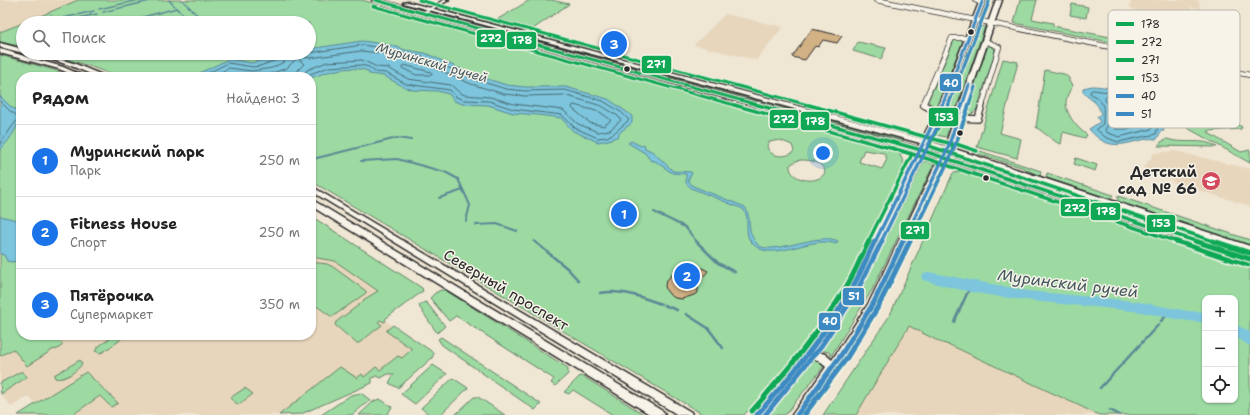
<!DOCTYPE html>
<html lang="ru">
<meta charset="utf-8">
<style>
:root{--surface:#fff;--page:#f2f2f2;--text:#222;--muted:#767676;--line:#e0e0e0;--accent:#1a73e8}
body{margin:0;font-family:"Shantell Sans",sans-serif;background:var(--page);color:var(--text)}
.controls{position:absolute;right:12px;bottom:12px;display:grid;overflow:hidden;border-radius:8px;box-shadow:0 1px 3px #0004}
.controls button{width:36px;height:36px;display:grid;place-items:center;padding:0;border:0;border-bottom:1px solid var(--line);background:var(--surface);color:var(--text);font:20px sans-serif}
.you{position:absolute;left:823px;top:153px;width:14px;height:14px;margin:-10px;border:3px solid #fff;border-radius:50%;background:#1a73e8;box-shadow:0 0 0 6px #1a73e833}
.badge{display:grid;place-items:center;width:26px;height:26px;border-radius:50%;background:var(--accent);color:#fff;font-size:13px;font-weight:700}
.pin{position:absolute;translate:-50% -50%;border:2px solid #fff;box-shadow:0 1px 4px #0006}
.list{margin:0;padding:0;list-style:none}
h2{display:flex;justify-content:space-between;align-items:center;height:52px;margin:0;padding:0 16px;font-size:17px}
h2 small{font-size:13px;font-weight:400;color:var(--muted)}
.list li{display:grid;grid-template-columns:26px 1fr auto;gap:12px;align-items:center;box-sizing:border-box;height:72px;padding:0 16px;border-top:1px solid var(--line)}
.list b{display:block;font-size:15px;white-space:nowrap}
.list p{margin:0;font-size:13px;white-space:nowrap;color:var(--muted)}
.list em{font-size:13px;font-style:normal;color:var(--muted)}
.icon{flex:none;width:22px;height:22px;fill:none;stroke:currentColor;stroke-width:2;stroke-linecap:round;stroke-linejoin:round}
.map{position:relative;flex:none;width:1250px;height:415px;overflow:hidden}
.search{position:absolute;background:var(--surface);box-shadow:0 1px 3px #0004;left:16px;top:16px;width:300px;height:44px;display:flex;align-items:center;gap:10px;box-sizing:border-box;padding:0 14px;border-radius:22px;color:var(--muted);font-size:15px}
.panel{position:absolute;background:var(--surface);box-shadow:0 1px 3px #0004;left:16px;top:72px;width:300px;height:268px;border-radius:16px}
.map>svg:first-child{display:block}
</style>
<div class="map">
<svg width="1250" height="415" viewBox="0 0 1250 415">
<rect width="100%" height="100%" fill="#f0e6d4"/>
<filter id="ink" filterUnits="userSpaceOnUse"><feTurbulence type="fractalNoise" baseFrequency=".025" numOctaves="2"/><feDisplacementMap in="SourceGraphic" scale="8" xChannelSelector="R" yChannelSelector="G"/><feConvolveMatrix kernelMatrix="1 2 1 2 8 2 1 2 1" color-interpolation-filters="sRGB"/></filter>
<g filter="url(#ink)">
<g fill="#e7d6bc">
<polygon points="0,0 79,0 0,32"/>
<polygon points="1131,0 1196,0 1199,1 1200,9 1191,7 1193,25 1144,16 1130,7"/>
<polygon points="725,14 783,27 756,60 694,45"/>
<polygon points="1175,151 1250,169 1250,206 1175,183 1168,178 1143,169 1154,153"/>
<polygon points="311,233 411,299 384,320 429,349 284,415 21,415 36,405 29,396 11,407 0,393 0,348 23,335 311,335"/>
<polygon points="909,326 925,333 1099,415 856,415"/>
</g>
<g fill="#9cdaa2" stroke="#648266" fill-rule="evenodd">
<path d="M78,0H362L887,145L898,150L905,166L892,190L890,199C869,242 848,285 821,324C798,357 771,386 744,415H704L311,181V77H118L92,67L47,53H309V23H24ZM780,140L792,145L794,151L792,153C784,158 769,157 767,146L769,142ZM864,150L884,153L887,159L882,169L859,162ZM801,160C811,160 823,162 825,172C820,186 788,181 790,165L796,161Z"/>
<polygon points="530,0 551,0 569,4 533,29 498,19"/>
<polygon points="1020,0 1037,0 1032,19 1053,23 1053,26 1219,58 1220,64 1014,23"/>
<polygon points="1072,4 1088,7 1086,18 1070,15"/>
<polygon points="448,8 569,40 566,42 568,43 571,40 596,47 590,49 443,10"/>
<polygon points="439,13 622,63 620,64 437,14"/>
<polygon points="23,23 23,47 0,42 0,32"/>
<polygon points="977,26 985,27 946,137 936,135"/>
<polygon points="954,40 962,40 963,41 936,107 934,108 928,101"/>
<polygon points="858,42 886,48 881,59 853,51"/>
<polygon points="988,45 994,48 995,52 977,109 972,114 964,116"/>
<polygon points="0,55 54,70 73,77 21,77 21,335 53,335 63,345 56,350 54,349 27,366 13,349 0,356"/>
<polygon points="1003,59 1018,62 1000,133 1021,139 1017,158 977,147"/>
<polygon points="645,60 856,116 854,120 642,63"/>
<polygon points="626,64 660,73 904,139 903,141 625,65"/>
<path d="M1045,70L1064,74L1069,78V82L1073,85C1071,89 1068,93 1067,97C1062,111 1077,128 1087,135L1085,138L1063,132L1061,144L1056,142L1036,127Z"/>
<polygon points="1174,115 1193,124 1223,121 1233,122 1242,127 1241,129 1208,131 1210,134 1241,152 1250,150 1250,163 1175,121"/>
<path d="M1167,139C1183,145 1203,137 1217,147L1158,146L1161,142Z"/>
<polygon points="977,150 1041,171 1040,176 1021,167 975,153"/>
<polygon points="966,158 1250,253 1250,256 992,169 965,159"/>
<polygon points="1076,158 1097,165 1095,171 1074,164"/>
<polygon points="924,161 934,164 872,290 831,356 829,352 819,350 844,313 861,286"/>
<path d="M962,172L1013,186L1250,266V415H1099L950,345L942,343L909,326L856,415H823L890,315L953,173ZM1205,298H1235V400H1205Z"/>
<polygon points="1047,173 1113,195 1110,199 1046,178"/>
<polygon points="1118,196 1250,240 1250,246 1118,202"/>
<polygon points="311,216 422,288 423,291 385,319 386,321 384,322 380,320 378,322 382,325 359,343 356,343 335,325 336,322 364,301 363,300 378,291 335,261 311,257"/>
<polygon points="311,262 327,264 333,267 366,291 366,293 332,317 311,302"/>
<polygon points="441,290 445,290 568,368 568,374 555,386 551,383 554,379 456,316 449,321 430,298 435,293"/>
<polygon points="425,302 427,303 445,326 437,333 420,308 419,305"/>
<polygon points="393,325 434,353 432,358 398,388 389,383 394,374 388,374 381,378 377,376 372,378 372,383 301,414 279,415 340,367 357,378 362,374 364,377 376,367 380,370 398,356 402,358 412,349 386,331"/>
<polygon points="115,335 122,337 119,341 103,352 100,353 95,351 99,346"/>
<polygon points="441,337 541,404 535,410 442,345 438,339"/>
<polygon points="817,358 823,361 824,366 785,415 766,415 812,359"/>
<path d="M80,360L82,364C77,371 64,381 55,378L54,375Z"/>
<polygon points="433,365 447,374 415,404 401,394"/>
<polygon points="20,372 23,372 27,377 1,394 0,383"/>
<polygon points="86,372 118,403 111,407 100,396 75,413 77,415 18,415"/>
<polygon points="580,376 584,377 645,415 613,415 573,390 569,394 564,392"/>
<polygon points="453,378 468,388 440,415 430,415 421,408"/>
<polygon points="245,388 253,394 238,405 230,398"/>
<polygon points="361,393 370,400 352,415 321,415 351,395"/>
<polygon points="474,397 478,397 505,415 455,415"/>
<polygon points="380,399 392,407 387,415 359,415 374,401"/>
</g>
<g fill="#7bc5dc" stroke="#5b8795">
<path d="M362,41L391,45L405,50L425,53L474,75L507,85L525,87H566L608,99L631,115L632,117V123L619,133V136L609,140L598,142L573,131L561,118L538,115L513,113L488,105L463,104L454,101L449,94L437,91L413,90L404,87L384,76L369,74L368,71C349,65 328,71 311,78L191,77L229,59L252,63L287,53H309V49Z"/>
<path d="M1092,86C1110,86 1154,98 1162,116C1163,119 1163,123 1163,125L1162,126L1164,131H1161L1157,139C1153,139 1150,138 1147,139C1124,143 1109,153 1089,129L1100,122L1097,117L1101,114C1098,100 1090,101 1083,92V88Z"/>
<path d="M0,96L12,108L21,111C21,124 9,141 0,150Z"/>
<path d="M631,141L641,146L644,144L645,148L653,152L673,171L691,172L692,173L688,180L693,186L745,207C753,221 745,229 757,244C769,258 819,231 838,241L836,244C810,234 771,266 751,242C743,232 751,218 743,209L691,188L686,183V174L672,173L655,161H651L645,153L628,143Z"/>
<polygon points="0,216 21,221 21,260 12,262 7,261 4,255 0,254"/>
</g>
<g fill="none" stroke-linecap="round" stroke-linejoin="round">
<g stroke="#4b6972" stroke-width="1">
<polyline points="301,53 305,57 310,58 361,51 389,54 404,59 422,62 471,84 504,94 525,96 564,95 602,106 618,116 621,120 610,130 598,132 578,124 563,110 514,104 490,97 465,95 460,93 451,85 408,79 388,68 377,67 362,60 327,62 307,70 302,77"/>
<polygon points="404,65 431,72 432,75 416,75 402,68"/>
<polyline points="200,77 228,63 253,67 260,66 282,58 285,53"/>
<polyline points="211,77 229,68 252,71 272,68 284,62 290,53"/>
<polyline points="261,77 287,68 297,58 304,64 298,70 296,77"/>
<polyline points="307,77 310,74 329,67 361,65 369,67 375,72 386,73 406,84 450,90 456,97 464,100 489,101 513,109 562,115 575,128 598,138 607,137 614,133 629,120 621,112 603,101 565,90 525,91 506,89 473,79 424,57 405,54 390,49 362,45 309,53"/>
<path d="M1092,90C1115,92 1168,101 1156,134L1118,142L1105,137L1096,129L1103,124C1103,107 1107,104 1090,93Z"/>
<path d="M1107,96C1125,100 1141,106 1153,120L1152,129L1119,137L1106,132L1105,130C1112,119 1109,110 1105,99Z"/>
<polyline points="0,101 10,111 19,117 0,144"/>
<polygon points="1117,104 1138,114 1146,123 1126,129 1115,129 1115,106"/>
<polygon points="574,105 600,112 611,120 604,126 590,123 572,108"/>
</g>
<g stroke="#5b8795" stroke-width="1.5">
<polyline points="169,0 179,11"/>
<polyline points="182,0 186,4"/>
<polyline points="187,5 194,12"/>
<polyline points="99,9 139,0"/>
<polyline points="103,12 154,0"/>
<polyline points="181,12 191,23"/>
<polyline points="195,13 204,22"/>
<polyline points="51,15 54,21"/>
<polyline points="143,17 177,8"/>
<polyline points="63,18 94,11"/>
<polyline points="65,21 97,14"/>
<polyline points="126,22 137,19"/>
</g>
<g stroke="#5b8795" stroke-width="2">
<polyline points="313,159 397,138 411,140"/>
<polyline points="361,161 397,159 445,172 458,179 470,205 466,221"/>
<polyline points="439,198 463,190"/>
<polyline points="654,212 685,227 697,242"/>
<polyline points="476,225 497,224 517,231"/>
</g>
<g stroke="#5b8795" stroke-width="2.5">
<polyline points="534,241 568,269 578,280"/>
<polyline points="696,241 718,263 735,272"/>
<path d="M600,293C622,289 641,297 661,304"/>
<polyline points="664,305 677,310"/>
<polyline points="686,314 708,328 723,348"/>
<polyline points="1161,321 1170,312"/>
<polyline points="954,322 970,287"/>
<polyline points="1100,388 1159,324"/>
<polyline points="1110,410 1120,415"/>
</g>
<g fill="#7bc5dc" fill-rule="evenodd">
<path d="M928,272L1028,291L1133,301L1188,311L1205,312V322C1181,322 1157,314 1133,311C1063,303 992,301 923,280L921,277L923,274Z"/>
<polygon points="1235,324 1250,332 1250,346 1235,337"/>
</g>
</g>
<g fill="#d2b185" stroke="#2b2b2b">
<polygon points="812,29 842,36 837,43 823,40 818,47 815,46 805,60 792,57"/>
<polygon points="686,260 708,271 698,283 698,292 694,295 682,299 675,298 670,295 666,290 665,286 666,281"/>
</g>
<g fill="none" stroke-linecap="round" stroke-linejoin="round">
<g stroke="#2b2b2b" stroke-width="6">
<g id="minor-far1">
<polyline points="876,0 1250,75"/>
<polyline points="975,0 982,3"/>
<polyline points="926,106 923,105 952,38 968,38"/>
<polyline points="982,106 999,47 985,41"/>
</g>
</g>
<g stroke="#2b2b2b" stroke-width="8">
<g id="minor">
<polyline points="924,105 939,113"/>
<polyline points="958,118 978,119 982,105"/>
</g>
</g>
<g stroke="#2b2b2b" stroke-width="3">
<polygon id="tertiary" points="444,0 449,0 424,14 420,13"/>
</g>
<g stroke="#2b2b2b" stroke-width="3">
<g id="secondary">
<path d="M372,0H381L918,147L920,143L403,3L408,2L922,139L938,108L980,0H986L944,108L928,141L945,146L996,0H1002L952,148L1250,246V252L963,156L950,152L948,156L1250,256V262L946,161L877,304L845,358L803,415H792L826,367L818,360L809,359L782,394L764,415H752L813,339L847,288L916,151ZM926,145L944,150L941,154L924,149ZM922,153L939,158L870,301L832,360L825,354L815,351L856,290Z"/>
<polygon points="0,43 23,49 23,53 0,47"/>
<polygon points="0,49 63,67 86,77 78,77 59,69 0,53"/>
<polygon points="30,53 39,53 73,63 107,77 98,77 69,65"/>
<polygon points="311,186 691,412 692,415 678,415 311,191"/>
<polygon points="311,199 664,412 665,415 651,415 311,206"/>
</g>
</g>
<use href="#minor-far1" stroke="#f7f3e8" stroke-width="4.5"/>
<use href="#minor" stroke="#f7f3e8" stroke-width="5.5"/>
<use href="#tertiary" fill="#f7f3e8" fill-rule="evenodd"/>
<use href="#secondary" fill="#f7f3e8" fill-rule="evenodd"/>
<g stroke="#f7f3e8" stroke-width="5">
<polyline id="bus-1-far2" points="375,0 762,106"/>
</g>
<g stroke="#f7f3e8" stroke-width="6">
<polyline id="bus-1-far1" points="758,105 921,150 1198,242"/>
</g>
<g stroke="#f7f3e8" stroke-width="8">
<polyline id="bus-1" points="1195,241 1250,259"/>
</g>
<g stroke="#f7f3e8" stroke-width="5">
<polyline id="bus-2-far2" points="373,6 738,106"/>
</g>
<g stroke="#f7f3e8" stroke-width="6">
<polyline id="bus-2-far1" points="734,105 919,156 1178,242"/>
</g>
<g stroke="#f7f3e8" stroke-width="8">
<polyline id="bus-2" points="1175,241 1248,265"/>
</g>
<g stroke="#f7f3e8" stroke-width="5">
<polyline id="bus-3-far2" points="419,0 812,106"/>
</g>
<g stroke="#f7f3e8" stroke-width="6">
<g id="bus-3-far1">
<polyline points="809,105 952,144 953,151 909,242"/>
<polyline points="868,242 912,154 892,148"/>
</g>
</g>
<g stroke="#f7f3e8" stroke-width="8">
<g id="bus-3">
<path d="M752,411C786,372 820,331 846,287C855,273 861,256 869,241"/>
<polyline points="804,415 846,359 879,305 910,241"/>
</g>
</g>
<g stroke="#f7f3e8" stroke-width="5">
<g id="bus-4-far2">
<polyline points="948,106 989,2"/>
<polyline points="969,106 975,87"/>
</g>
</g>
<g stroke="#f7f3e8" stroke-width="6">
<g id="bus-4-far1">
<polyline points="949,105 929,146 1216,242"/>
<polyline points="969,105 956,144 977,151"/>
</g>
</g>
<g stroke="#f7f3e8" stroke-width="8">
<polyline id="bus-4" points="1213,241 1250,253"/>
</g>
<g stroke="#f7f3e8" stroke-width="5">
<g id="bus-5-far2">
<polyline points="942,106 983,0"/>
<polyline points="962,106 969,85"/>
</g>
</g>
<g stroke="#f7f3e8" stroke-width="6">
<g id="bus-5-far1">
<polyline points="875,242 942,105"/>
<polyline points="903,242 948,148 962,105"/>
</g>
</g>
<g stroke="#f7f3e8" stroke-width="8">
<g id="bus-5">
<path d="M757,415C791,376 825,335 851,290C860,275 867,257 875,241"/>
<polyline points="797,415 841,355 874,302 903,241"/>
</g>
</g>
<g stroke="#f7f3e8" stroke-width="5">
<g id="bus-6-far2">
<polyline points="948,106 989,2"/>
<polyline points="968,106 975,87"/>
</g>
</g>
<g stroke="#f7f3e8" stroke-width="6">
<g id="bus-6-far1">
<polyline points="881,242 948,105"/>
<polyline points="909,242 953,151 969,105"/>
</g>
</g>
<g stroke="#f7f3e8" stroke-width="8">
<g id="bus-6">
<polyline points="765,415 821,346 856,293 882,241"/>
<polyline points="804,415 846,359 879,305 910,241"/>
</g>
</g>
<use href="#bus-1-far2" stroke="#10a855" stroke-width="3"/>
<use href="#bus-1-far1" stroke="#10a855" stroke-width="3.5"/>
<use href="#bus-1" stroke="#10a855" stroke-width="5"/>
<use href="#bus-2-far2" stroke="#10a855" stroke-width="3"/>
<use href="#bus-2-far1" stroke="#10a855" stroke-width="3.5"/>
<use href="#bus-2" stroke="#10a855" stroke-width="5"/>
<use href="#bus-3-far2" stroke="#10a855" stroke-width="3"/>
<use href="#bus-3-far1" stroke="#10a855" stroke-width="3.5"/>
<use href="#bus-3" stroke="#10a855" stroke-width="5"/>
<use href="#bus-4-far2" stroke="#10a855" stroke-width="3"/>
<use href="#bus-4-far1" stroke="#10a855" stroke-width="3.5"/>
<use href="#bus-4" stroke="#10a855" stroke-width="5"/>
<use href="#bus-5-far2" stroke="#3d8ac2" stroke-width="3"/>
<use href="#bus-5-far1" stroke="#3d8ac2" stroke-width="3.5"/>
<use href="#bus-5" stroke="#3d8ac2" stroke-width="5"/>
<use href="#bus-6-far2" stroke="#3d8ac2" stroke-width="3"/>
<use href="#bus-6-far1" stroke="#3d8ac2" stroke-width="3.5"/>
<use href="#bus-6" stroke="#3d8ac2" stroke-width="5"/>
</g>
</g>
<defs>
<g id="school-disc" transform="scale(1)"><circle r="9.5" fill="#d1495b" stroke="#f7f3e8"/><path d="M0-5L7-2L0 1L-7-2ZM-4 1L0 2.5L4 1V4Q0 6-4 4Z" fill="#fff"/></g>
</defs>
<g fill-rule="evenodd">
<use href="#school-disc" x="1211" y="181"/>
</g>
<g fill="#2b2b2b" stroke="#f7f3e8" stroke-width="1.5">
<circle cx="971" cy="32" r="3.5"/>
<circle cx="627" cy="69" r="3.5"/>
<circle cx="960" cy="133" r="3.5"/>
<circle cx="986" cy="178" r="3.5"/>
</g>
<g text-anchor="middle" stroke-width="3" stroke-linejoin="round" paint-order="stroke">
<g font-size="13" font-style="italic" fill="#435960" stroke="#f7f3e8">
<text transform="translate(432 62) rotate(16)" y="5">Муринский ручей</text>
</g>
<g font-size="15" font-weight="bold" fill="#2b2b2b" stroke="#f7f3e8" text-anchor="end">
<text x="1197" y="177">Детский<tspan x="1197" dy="17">сад № 66</tspan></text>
</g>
<g font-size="15" fill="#2b2b2b" stroke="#f7f3e8">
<text transform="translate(506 290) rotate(31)" y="5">Северный проспект</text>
</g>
<g font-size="16" font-style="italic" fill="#435960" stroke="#f7f3e8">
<text transform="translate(1068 283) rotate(7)" y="6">Муринский ручей</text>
</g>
</g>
<rect x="1108" y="10" width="132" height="118" rx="6" fill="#f7f3e8" stroke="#bab7af" stroke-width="1"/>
<rect x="1116" y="22" width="18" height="4" fill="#10a855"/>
<rect x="1116" y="40" width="18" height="4" fill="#10a855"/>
<rect x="1116" y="58" width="18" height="4" fill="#10a855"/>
<rect x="1116" y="76" width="18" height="4" fill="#10a855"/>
<rect x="1116" y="94" width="18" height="4" fill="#3d8ac2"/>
<rect x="1116" y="112" width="18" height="4" fill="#3d8ac2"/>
<g font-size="11" fill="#2b2b2b">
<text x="1141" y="28">178</text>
<text x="1141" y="46">272</text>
<text x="1141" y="64">271</text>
<text x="1141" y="82">153</text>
<text x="1141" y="100">40</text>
<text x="1141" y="118">51</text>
</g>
<g stroke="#f7f3e8" stroke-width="1.5">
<rect x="476" y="29" width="30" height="19" rx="4" fill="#10a855"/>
<rect x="506" y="31" width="31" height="19" rx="4" fill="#10a855"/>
<rect x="641" y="55" width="31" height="19" rx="4" fill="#10a855"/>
<rect x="939" y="73" width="23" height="19" rx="4" fill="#3d8ac2"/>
<rect x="928" y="107" width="31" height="20" rx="4" fill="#10a855"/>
<rect x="769" y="109" width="30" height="20" rx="4" fill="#10a855"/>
<rect x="800" y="111" width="30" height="20" rx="4" fill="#10a855"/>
<rect x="1060" y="198" width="30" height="19" rx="4" fill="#10a855"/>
<rect x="1090" y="202" width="31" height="19" rx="4" fill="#10a855"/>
<rect x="1146" y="214" width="30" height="19" rx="4" fill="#10a855"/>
<rect x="900" y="221" width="30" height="19" rx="4" fill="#10a855"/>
<rect x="842" y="287" width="23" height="19" rx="4" fill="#3d8ac2"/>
<rect x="818" y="312" width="23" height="19" rx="4" fill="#3d8ac2"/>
</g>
<g font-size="11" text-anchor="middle" font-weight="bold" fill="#fff">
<text x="491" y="42">272</text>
<text x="522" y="44">178</text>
<text x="656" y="68">271</text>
<text x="951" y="87">40</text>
<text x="944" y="121">153</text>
<text x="784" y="123">272</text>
<text x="815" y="125">178</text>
<text x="1075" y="212">272</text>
<text x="1106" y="215">178</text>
<text x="1161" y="227">153</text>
<text x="915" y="234">271</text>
<text x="854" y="300">51</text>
<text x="830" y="325">40</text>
</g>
</svg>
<div class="controls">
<button>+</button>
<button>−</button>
<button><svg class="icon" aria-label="locate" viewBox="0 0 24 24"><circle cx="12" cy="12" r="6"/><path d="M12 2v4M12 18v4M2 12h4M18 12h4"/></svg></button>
</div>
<div class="you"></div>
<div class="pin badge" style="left:624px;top:214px">1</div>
<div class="pin badge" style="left:687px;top:276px">2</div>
<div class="pin badge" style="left:614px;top:44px">3</div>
<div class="search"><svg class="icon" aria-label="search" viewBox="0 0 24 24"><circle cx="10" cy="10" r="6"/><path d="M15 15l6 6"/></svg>Поиск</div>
<section class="panel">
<h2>Рядом<small>Найдено: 3</small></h2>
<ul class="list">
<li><span class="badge">1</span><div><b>Муринский парк</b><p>Парк</p></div><em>250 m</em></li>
<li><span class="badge">2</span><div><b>Fitness House</b><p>Спорт</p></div><em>250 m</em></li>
<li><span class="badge">3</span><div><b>Пятёрочка</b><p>Супермаркет</p></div><em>350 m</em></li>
</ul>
</section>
</div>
